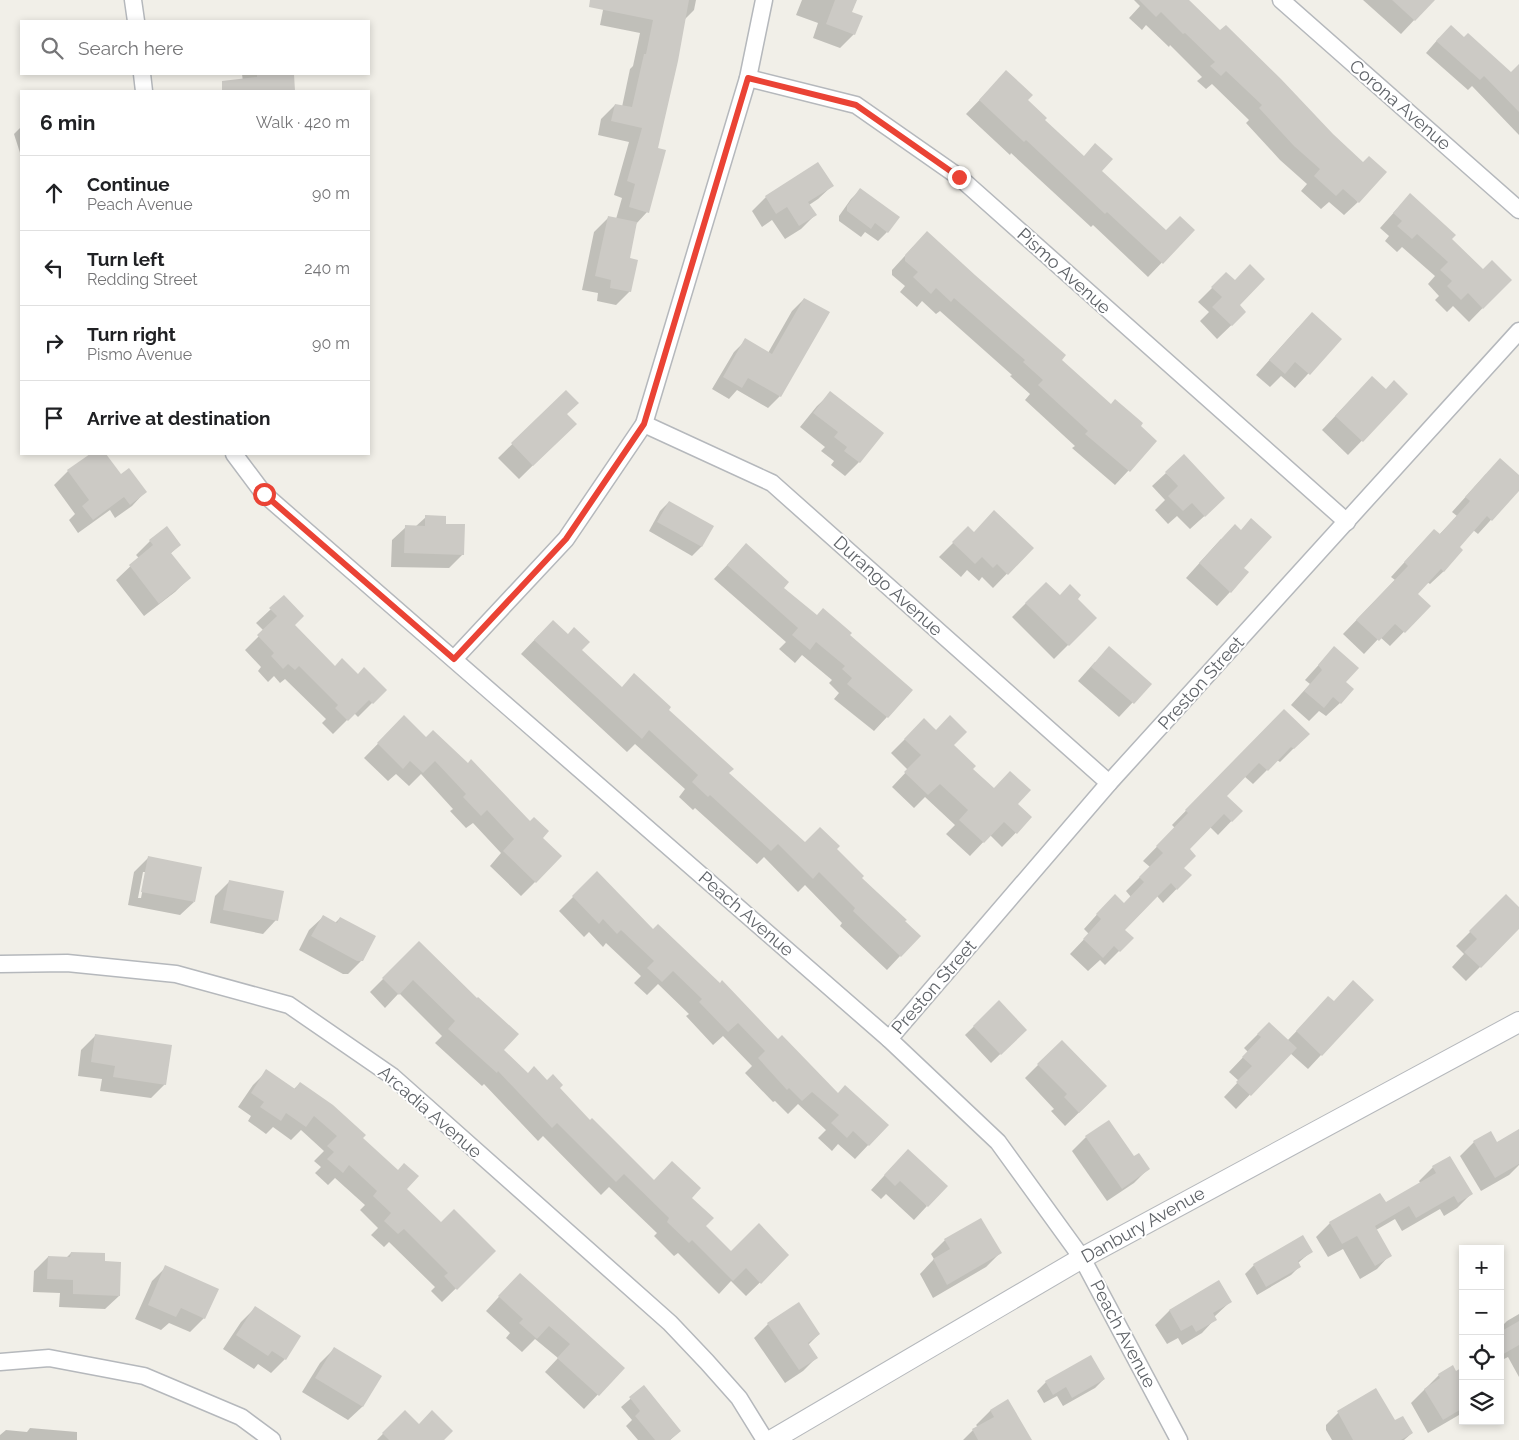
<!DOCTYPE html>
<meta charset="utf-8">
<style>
:root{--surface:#fff;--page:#f2f2f2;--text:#202124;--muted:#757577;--line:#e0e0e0}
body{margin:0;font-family:Raleway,sans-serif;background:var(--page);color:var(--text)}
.controls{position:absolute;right:15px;bottom:15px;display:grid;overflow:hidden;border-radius:0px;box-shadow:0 2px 8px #0003}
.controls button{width:45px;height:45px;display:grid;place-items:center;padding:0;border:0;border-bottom:1px solid var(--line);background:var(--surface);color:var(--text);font:25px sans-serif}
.stop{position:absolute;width:15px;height:15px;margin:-11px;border:4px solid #ea4335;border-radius:50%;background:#fff}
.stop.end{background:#ea4335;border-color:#fff;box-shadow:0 1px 5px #0008}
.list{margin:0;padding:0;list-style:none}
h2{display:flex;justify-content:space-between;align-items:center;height:65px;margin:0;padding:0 20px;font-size:21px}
h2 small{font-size:16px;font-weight:400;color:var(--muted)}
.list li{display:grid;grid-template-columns:32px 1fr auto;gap:15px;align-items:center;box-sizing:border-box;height:75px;padding:0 20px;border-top:1px solid var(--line)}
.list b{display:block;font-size:19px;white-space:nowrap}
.list p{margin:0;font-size:16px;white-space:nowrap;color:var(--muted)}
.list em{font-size:16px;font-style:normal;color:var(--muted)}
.icon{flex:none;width:28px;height:28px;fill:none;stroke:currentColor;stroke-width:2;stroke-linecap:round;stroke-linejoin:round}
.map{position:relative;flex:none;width:1519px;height:1440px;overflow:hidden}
.search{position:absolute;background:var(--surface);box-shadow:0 2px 8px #0003;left:20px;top:20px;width:350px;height:55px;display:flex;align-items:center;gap:12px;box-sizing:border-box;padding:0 18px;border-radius:0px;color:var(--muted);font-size:19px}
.panel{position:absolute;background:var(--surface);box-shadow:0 2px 8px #0003;left:20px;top:90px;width:350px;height:365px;border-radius:0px}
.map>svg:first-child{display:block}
</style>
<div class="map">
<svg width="1519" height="1440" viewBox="0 0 1519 1440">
<rect width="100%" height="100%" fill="#f1efe8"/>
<g fill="#0003" fill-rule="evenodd">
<polygon points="609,0 696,0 694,10 684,20 657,149 647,212 636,224 628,259 630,291 616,305 597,301 598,293 582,290 594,232 608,218 616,219 622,198 614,195 629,142 598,135 601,119 615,105 622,107 630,69 633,66 640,33 600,25 604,5"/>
<polygon points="802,0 856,0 851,13 854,34 840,48 813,38 818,23 796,15"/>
<polygon points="1134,0 1188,0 1358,202 1344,215 1329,202 1321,209 1301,191 1307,184 1280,160 1246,123 1249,120 1212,84 1206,89 1197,81 1202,77 1170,45 1169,47 1146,25 1142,30 1129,18 1140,6"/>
<polygon points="1363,0 1433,0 1401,34"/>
<polygon points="1439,38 1464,38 1511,74 1519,77 1519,135 1472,86 1468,90 1426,53"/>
<polygon points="242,74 292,74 294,91 233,91 243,82"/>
<polygon points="993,86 1026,100 1043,120 1166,232 1193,230 1148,277 1093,225 1091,227 1011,153 1010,155 966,114"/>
<polygon points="21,127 21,156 14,134"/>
<polygon points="832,186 818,199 809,205 815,215 801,229 785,239 772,220 762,227 752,211 766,197"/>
<polygon points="860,190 898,217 887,232 878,241 865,232 861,237 839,221 839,216 851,199"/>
<polygon points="1397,209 1451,239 1483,271 1510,280 1469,322 1453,306 1447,312 1435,300 1439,296 1428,284 1435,276 1402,247 1397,252 1385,241 1389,236 1380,228"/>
<polygon points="913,247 1060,360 1111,406 1156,441 1115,485 1072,448 1075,446 1025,400 1030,394 1010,376 1012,375 940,311 936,314 922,301 917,307 900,292 905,286 892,275 892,270"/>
<polygon points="1226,274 1238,305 1245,312 1217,339 1200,321 1209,312 1198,302"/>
<polygon points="804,299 780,396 768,408 737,390 729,399 712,389 734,352 746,340 768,353 792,311"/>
<polygon points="1298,328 1340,339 1295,388 1281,376 1270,387 1256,375"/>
<polygon points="1386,390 1407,394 1348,455 1322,430 1359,391"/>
<polygon points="566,392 566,414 575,424 519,479 498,458"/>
<polygon points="831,393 882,433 859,462 845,476 831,465 834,461 821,451 825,447 800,427 817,406"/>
<polygon points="92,454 105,454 121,476 145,492 132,506 115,518 110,510 78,533 69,520 75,514 54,485 68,471"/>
<polygon points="1166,473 1210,511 1190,529 1177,516 1168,524 1155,510 1165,500 1152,486"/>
<polygon points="1486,474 1519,476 1519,489 1478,534 1473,530 1458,547 1444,571 1430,584 1427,582 1416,594 1429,606 1390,646 1380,637 1364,654 1343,634 1395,580 1391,577 1421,544 1439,535 1457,516 1452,512"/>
<polygon points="669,502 712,526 701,547 692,556 649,531 660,511"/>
<polygon points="426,517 444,525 463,554 449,568 391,567 392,540 406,527 415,527"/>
<polygon points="968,528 974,533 1032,548 993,588 982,577 979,581 967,570 961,577 939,557"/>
<polygon points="1221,539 1230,592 1217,606 1186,578"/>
<polygon points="150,541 180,544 170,554 189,578 175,592 144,616 116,580 139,558 136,555"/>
<polygon points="746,545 783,588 816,617 848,635 911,691 874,731 834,699 839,693 829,683 832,680 802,655 795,663 779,649 786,642 714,579"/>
<polygon points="1046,583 1060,597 1076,599 1095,618 1054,659 1012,617"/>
<polygon points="284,597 293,625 335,668 358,676 385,690 358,717 354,713 333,734 322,723 326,719 285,679 280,683 274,676 268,682 258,671 261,667 245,650 264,631 256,623"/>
<polygon points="539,635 581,650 621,688 667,710 728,774 805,844 835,849 860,878 904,922 900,956 887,970 840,926 842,923 805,885 798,892 764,857 757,864 695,808 693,810 679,797 685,789 635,744 627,752 521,654"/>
<polygon points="1334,648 1344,682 1340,703 1326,716 1319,711 1309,721 1291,705 1310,684 1305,680"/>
<polygon points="1095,662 1150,684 1119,717 1078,681"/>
<polygon points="1284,710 1308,734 1280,762 1277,760 1253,784 1244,776 1225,796 1241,811 1218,835 1210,827 1188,849 1183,868 1190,875 1163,903 1157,896 1124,930 1132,938 1105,965 1100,960 1088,971 1070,954 1089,934 1084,929 1101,910 1124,905 1131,897 1126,891 1150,867 1143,861 1175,828 1172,825"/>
<polygon points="404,717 426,738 530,823 541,838 535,882 521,896 490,866 501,853 473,823 466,828 450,811 453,809 421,774 409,786 396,774 388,781 364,758"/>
<polygon points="924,720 953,745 971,769 993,789 1017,804 1031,817 1002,847 990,835 970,856 946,834 955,825 925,797 914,808 892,787 908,770 891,753"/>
<path d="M148,858L194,902L180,915L128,905L134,872ZM143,872H146L141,898H138Z"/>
<polygon points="597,873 653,931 838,1094 887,1125 855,1159 838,1144 832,1151 818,1138 826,1130 798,1104 788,1114 775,1101 773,1102 745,1073 752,1066 723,1036 713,1045 686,1016 689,1014 658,984 647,995 634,983 641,976 606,943 603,947 589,932 584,937 559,911"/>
<polygon points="229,882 276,920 263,934 210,923 215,896"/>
<polygon points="1506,896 1519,909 1519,928 1466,981 1452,967 1464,954 1456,946"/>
<polygon points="323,917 335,923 340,918 362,960 348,974 343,974 299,950 309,930"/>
<polygon points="419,943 503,1050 528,1074 547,1082 558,1089 590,1122 653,1181 690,1198 705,1226 731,1252 788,1255 746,1296 731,1281 719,1294 678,1253 674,1256 654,1236 657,1233 609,1187 601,1195 543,1136 538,1141 484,1084 482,1086 435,1043 442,1036 399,993 385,1008 370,992"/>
<polygon points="999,1002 1025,1030 991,1063 965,1035"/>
<polygon points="1333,1002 1321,1055 1308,1069 1290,1053 1236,1109 1224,1097 1239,1081 1229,1072 1248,1052 1244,1048 1269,1023 1287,1041 1315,1012"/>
<polygon points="95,1036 165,1084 151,1098 100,1091 102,1079 78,1076 81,1050"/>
<polygon points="1062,1041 1092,1100 1065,1126 1051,1111 1054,1109 1025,1078"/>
<polygon points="267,1071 294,1089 300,1083 361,1138 405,1189 441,1223 494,1251 442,1302 431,1291 435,1287 389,1242 384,1247 371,1235 378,1228 360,1210 365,1205 335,1178 328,1185 315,1173 321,1167 314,1161 324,1151 301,1130 291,1140 273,1127 266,1134 248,1121 251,1116 238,1107 253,1085"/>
<polygon points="1519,1130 1519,1165 1509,1175 1481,1191 1460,1156 1474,1142 1497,1143"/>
<polygon points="1086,1137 1134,1158 1148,1169 1134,1183 1107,1201 1072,1151"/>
<polygon points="895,1164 927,1206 914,1220 886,1194 881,1199 871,1190"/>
<polygon points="1433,1167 1471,1194 1457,1208 1444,1216 1440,1209 1402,1231 1395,1219 1376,1230 1390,1255 1377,1269 1360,1279 1343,1249 1328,1257 1316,1237 1330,1223 1386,1204 1421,1184 1419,1181"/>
<polygon points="1303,1237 1312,1251 1298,1263 1300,1266 1291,1275 1257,1295 1245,1274 1254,1265"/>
<polygon points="945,1240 1000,1253 986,1267 933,1298 920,1274 934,1259 931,1254"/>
<polygon points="71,1253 103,1262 119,1296 105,1309 59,1307 60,1293 33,1292 34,1271 48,1257 66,1258"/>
<polygon points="166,1267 204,1318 190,1332 169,1323 161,1330 135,1319 152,1281"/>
<polygon points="1218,1282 1230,1302 1214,1317 1215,1319 1202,1333 1182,1345 1178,1338 1167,1344 1155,1325 1169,1311"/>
<polygon points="506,1289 623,1368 584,1409 545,1372 558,1358 535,1339 522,1352 506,1338 510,1333 486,1311"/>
<polygon points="255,1308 285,1359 271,1373 258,1364 254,1369 223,1349 241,1322"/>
<polygon points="1519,1314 1519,1377 1508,1357 1500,1361 1500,1328 1507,1321"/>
<polygon points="768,1324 819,1334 808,1345 817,1357 803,1371 785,1383 754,1338"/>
<polygon points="334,1349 380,1377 362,1407 348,1420 302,1392 320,1363"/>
<polygon points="1463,1369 1463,1411 1459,1415 1428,1433 1411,1403 1439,1375 1456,1373"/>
<polygon points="1104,1379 1095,1388 1063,1406 1057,1396 1044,1403 1037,1391 1046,1382"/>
<polygon points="644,1387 680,1431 670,1440 638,1440 626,1426 632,1420 621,1407"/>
<polygon points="1008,1401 1030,1440 963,1440 973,1430 978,1427 976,1425 990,1411"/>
<polygon points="405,1411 419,1425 443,1440 377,1440"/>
<polygon points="1340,1411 1395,1422 1412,1433 1404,1440 1332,1440 1326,1430 1326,1425"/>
<polygon points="30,1428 77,1432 77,1440 0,1440 0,1435 6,1430 27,1432"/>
</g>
<g fill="#cccac5">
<polygon points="590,0 689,0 678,61 658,148 666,150 649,213 629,207 635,184 627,181 642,128 611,121 615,104 632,107 644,54 646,54 653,20 589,7"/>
<polygon points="835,0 857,0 852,12 863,16 855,35 826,24"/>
<polygon points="1139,0 1189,0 1220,30 1226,25 1281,79 1333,134 1363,162 1369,156 1387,172 1359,203 1343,189 1336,196 1314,176 1320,169 1294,146 1259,108 1262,105 1226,71 1221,76 1210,66 1215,62 1185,33 1183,34 1161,12 1156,17"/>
<polygon points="1392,0 1435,0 1415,21"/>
<polygon points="1451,25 1464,37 1468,33 1511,72 1519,64 1519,112 1484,76 1480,80 1436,41"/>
<polygon points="1006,70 1033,95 1028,100 1047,118 1045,120 1084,156 1095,143 1113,159 1102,171 1166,230 1180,216 1195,230 1163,264 1107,212 1105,214 1026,140 1024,142 979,100"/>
<polygon points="257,74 294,74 295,91 222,91 222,81 257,77"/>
<polygon points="818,162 834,186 808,202 817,215 799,226 787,207 776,214 765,196"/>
<polygon points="860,188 900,217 888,233 875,223 871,229 847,211 847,206"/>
<polygon points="1410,193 1456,235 1452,239 1483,269 1492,260 1512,280 1483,309 1468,293 1461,300 1447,286 1452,281 1440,270 1448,262 1417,234 1412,239 1397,226 1402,221 1393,213"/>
<polygon points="608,216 637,222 630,258 638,260 631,292 610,288 611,280 595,276"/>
<polygon points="927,231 975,275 1066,355 1062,360 1111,404 1115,399 1143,423 1141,426 1157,441 1130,472 1085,434 1088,431 1038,385 1043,380 1023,362 1025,360 954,298 951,302 936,288 931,294 913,277 918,272 905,261 905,255"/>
<polygon points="1250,264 1265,279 1240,305 1246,312 1232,326 1212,307 1222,297 1211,287 1226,272 1235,280"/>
<polygon points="804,298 830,312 781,397 748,378 742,388 723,377 745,338 772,354"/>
<polygon points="1312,312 1342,339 1310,375 1295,362 1285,374 1269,360"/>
<polygon points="1372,376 1386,389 1394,380 1408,394 1363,442 1335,416"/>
<polygon points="566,390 579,403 567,414 577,424 533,466 511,443"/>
<polygon points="830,391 884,433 860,463 844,451 847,447 834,437 838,432 813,413"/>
<polygon points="90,454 106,454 121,474 129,468 147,492 130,505 124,497 93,520 82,506 89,500 67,470"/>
<polygon points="1184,454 1225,498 1205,517 1192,503 1183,511 1168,496 1178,486 1165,472"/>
<polygon points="1500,458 1519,475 1519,491 1492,521 1487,516 1460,547 1463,550 1444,572 1441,569 1418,594 1431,606 1405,633 1395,624 1379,641 1356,620 1408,566 1404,562 1434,529 1440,534 1470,501 1465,497"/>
<polygon points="669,501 714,526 702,547 657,522"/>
<polygon points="994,510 1034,548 1008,575 997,564 993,568 982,557 975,564 952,542 968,526 974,532"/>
<polygon points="425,515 446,516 446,524 465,524 464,555 404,553 405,525 425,526"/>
<polygon points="1251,518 1272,537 1244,568 1249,572 1231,593 1199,563 1235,524 1241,530"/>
<polygon points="167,526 181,545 171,553 191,578 159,604 129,565 153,545 149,540"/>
<polygon points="746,543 789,582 784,588 817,615 823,608 852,633 850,635 913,690 888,718 847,684 852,678 842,669 845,666 816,642 810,650 792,635 798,628 727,565"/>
<polygon points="1046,582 1060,595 1070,584 1081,595 1078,599 1097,618 1069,646 1025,603"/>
<polygon points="284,595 304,616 295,625 335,666 342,658 358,674 364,667 387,690 373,704 369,700 348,721 335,708 338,705 299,666 295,670 288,664 283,669 271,656 274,653 257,635 277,616 269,608"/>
<polygon points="553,620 568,634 574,627 590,642 582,650 622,687 634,673 671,707 669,710 734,769 729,773 805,842 820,827 840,846 837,849 864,876 862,878 907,920 905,921 921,936 901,957 853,911 855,908 819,872 813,879 778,844 771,851 710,795 708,797 692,782 698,775 649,730 642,739 534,640"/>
<polygon points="1109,646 1152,684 1134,704 1091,667"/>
<polygon points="1334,646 1359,668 1346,682 1354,689 1341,704 1333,697 1324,708 1304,691 1322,670 1318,665"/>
<polygon points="1284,709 1310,734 1294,749 1291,747 1268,771 1259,763 1227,796 1243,811 1232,822 1224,814 1190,849 1196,856 1184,868 1192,875 1177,890 1171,883 1158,896 1125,930 1134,938 1120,952 1114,946 1103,958 1083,939 1101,919 1096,914 1115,894 1124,903 1144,882 1139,877 1163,853 1156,846 1188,813 1185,810"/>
<polygon points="404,715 426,737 433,730 468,763 471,759 530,821 534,817 549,831 543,838 562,856 536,883 503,851 514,839 487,810 481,816 463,797 466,794 435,761 423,773 410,761 403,769 377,743"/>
<polygon points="950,715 967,732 954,745 976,766 973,769 994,788 1010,771 1031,790 1018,804 1032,817 1017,834 1004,822 984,843 959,820 968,810 940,784 928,795 904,772 921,755 904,739 924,718 936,730"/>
<polygon points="148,856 202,867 195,902 141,892"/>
<polygon points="597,871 653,929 658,924 720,983 722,980 778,1039 782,1035 838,1093 845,1085 889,1125 869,1146 853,1131 847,1138 831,1123 839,1115 812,1092 802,1101 789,1088 787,1090 758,1058 765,1051 738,1023 728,1032 699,1002 702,999 673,971 662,982 647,968 654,961 621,930 617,934 603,919 599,924 572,896"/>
<polygon points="229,880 284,891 278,921 223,910"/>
<polygon points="1506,894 1519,907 1519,929 1481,968 1464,952 1477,939 1469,931"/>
<polygon points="323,915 337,923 340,917 376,936 363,961 357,961 311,936"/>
<polygon points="419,941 477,998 478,997 519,1034 504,1050 528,1073 534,1066 547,1080 553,1074 563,1085 560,1088 590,1120 592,1118 654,1180 672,1161 701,1188 692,1198 714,1218 706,1226 731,1251 759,1223 789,1255 761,1284 746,1268 733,1281 692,1240 689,1243 667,1222 669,1218 624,1174 616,1182 557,1123 552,1128 498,1071 497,1073 448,1029 455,1021 413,980 399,995 382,978"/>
<polygon points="1353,980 1374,1000 1322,1056 1296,1031 1328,996 1334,1001"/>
<polygon points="999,1000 1027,1030 1001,1055 973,1026"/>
<polygon points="1269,1022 1297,1048 1251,1096 1236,1082 1252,1066 1242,1057 1261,1037 1257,1034"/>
<polygon points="95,1034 172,1045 166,1085 113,1077 115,1066 91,1062"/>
<polygon points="1062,1040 1107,1086 1079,1113 1064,1097 1067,1094 1037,1064"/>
<polygon points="266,1069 295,1089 300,1082 333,1105 366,1135 363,1138 398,1170 404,1163 419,1176 407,1189 441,1222 454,1209 496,1251 457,1290 444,1276 448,1273 404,1229 398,1234 384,1221 391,1213 373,1196 377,1191 349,1165 343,1173 327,1159 334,1152 327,1146 337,1136 314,1116 306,1127 286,1113 281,1121 260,1107 264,1102 251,1093"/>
<polygon points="1109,1120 1134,1156 1139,1153 1150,1169 1122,1189 1085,1136"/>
<polygon points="1519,1129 1519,1164 1495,1178 1473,1141 1491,1131 1497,1142"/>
<polygon points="908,1149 948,1186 928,1207 900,1181 895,1186 884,1175"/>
<polygon points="1450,1156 1473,1194 1458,1203 1454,1196 1416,1218 1409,1206 1375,1226 1392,1256 1375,1266 1357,1236 1342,1244 1329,1222 1380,1193 1386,1202 1436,1173 1432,1166"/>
<polygon points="981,1218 1002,1253 947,1285 933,1259 950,1249 944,1239"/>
<polygon points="1303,1235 1313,1252 1298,1261 1301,1267 1266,1287 1253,1264"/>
<polygon points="71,1252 105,1253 105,1261 121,1262 120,1296 73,1294 73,1280 47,1279 48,1256 70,1257"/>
<polygon points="165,1265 219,1289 205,1319 181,1308 176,1317 148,1305"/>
<polygon points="520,1273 625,1368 599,1396 557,1358 570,1344 549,1326 537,1339 519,1323 523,1319 498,1296"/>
<polygon points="1219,1280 1232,1302 1213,1313 1217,1320 1196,1332 1192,1325 1181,1331 1169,1310"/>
<polygon points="799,1302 820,1334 808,1343 818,1358 799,1370 767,1323"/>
<polygon points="255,1306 301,1336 286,1360 272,1351 268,1356 236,1335"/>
<polygon points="1519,1321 1519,1345 1500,1356 1500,1332"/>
<polygon points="334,1347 382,1376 363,1407 315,1378"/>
<polygon points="1091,1355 1105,1379 1072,1398 1066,1387 1053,1395 1045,1381"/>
<polygon points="1453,1365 1456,1371 1463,1367 1463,1408 1443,1420 1424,1389 1440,1378 1438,1374"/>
<polygon points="644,1385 681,1431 670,1440 655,1440 635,1416 640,1411 629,1397"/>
<polygon points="1376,1388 1395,1420 1403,1416 1413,1433 1401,1440 1353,1440 1337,1411"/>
<polygon points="1008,1399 1032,1440 978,1440 972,1429 994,1417 990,1410"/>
<polygon points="405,1410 419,1424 432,1410 453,1431 444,1440 389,1440 382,1433"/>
</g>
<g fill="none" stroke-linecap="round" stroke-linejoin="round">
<g stroke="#b5b8bc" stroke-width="19">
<g id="minor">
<polyline points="133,0 136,21"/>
<polyline points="1281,0 1519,210"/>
<polyline points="142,74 144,91"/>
<polyline points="748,78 856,105 959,177 1347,522"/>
<polyline points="644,424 772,483 1109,783"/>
<polyline points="234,454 264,494 889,1039 998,1142 1082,1258 1179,1440"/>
<polyline points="454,659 566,539 644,424 748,78 764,0"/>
<polyline points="0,964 67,963 176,974 289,1005 392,1076 670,1323 707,1362 739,1398 765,1440"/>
<polyline points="889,1039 1109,783 1519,331"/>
<polyline points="0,1362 49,1358 144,1376 241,1417 272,1440"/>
</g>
</g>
<g stroke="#b5b8bc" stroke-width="22">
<polyline id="tertiary" points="772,1440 1082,1258 1519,1022"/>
</g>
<use href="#minor" stroke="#fff" stroke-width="16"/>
<use href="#tertiary" stroke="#fff" stroke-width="20"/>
</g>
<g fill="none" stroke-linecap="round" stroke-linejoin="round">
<polyline stroke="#ea4335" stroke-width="6" points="264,494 454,659 566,539 644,424 748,78 856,105 959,177"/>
</g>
<g text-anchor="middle" stroke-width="4" stroke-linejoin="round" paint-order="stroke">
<g font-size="18" fill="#5f6368" stroke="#fff">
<text transform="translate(1400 105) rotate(41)" y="6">Corona Avenue</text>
<text transform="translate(1064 271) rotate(42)" y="6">Pismo Avenue</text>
<text transform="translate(888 586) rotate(42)" y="6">Durango Avenue</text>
<text transform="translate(1201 683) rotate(-48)" y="6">Preston Street</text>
<text transform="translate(746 914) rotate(41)" y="6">Peach Avenue</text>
<text transform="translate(934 987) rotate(-49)" y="6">Preston Street</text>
<text transform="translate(430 1112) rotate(41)" y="6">Arcadia Avenue</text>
<text transform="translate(1143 1225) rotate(-29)" y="6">Danbury Avenue</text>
<text transform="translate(1123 1334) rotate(62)" y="6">Peach Avenue</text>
</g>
</g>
</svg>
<div class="controls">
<button>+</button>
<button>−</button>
<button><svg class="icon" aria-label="locate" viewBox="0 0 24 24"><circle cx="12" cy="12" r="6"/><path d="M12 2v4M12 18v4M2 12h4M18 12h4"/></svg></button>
<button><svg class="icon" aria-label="layers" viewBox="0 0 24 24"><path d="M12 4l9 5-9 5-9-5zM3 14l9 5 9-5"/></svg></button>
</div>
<div class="stop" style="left:264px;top:494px"></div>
<div class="stop end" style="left:959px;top:177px"></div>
<div class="search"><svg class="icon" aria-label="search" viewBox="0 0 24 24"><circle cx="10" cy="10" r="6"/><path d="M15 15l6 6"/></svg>Search here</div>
<section class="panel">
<h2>6 min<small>Walk · 420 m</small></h2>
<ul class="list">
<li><svg class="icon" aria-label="ahead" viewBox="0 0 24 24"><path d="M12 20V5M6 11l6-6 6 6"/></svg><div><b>Continue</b><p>Peach Avenue</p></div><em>90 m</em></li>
<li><svg class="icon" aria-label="left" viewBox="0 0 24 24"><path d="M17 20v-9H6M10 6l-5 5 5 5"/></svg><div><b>Turn left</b><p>Redding Street</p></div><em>240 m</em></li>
<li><svg class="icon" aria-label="right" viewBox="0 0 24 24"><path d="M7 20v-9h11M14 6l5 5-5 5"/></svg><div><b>Turn right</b><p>Pismo Avenue</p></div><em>90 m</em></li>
<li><svg class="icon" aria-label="arrive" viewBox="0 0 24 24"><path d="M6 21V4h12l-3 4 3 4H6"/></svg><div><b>Arrive at destination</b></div></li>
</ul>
</section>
</div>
